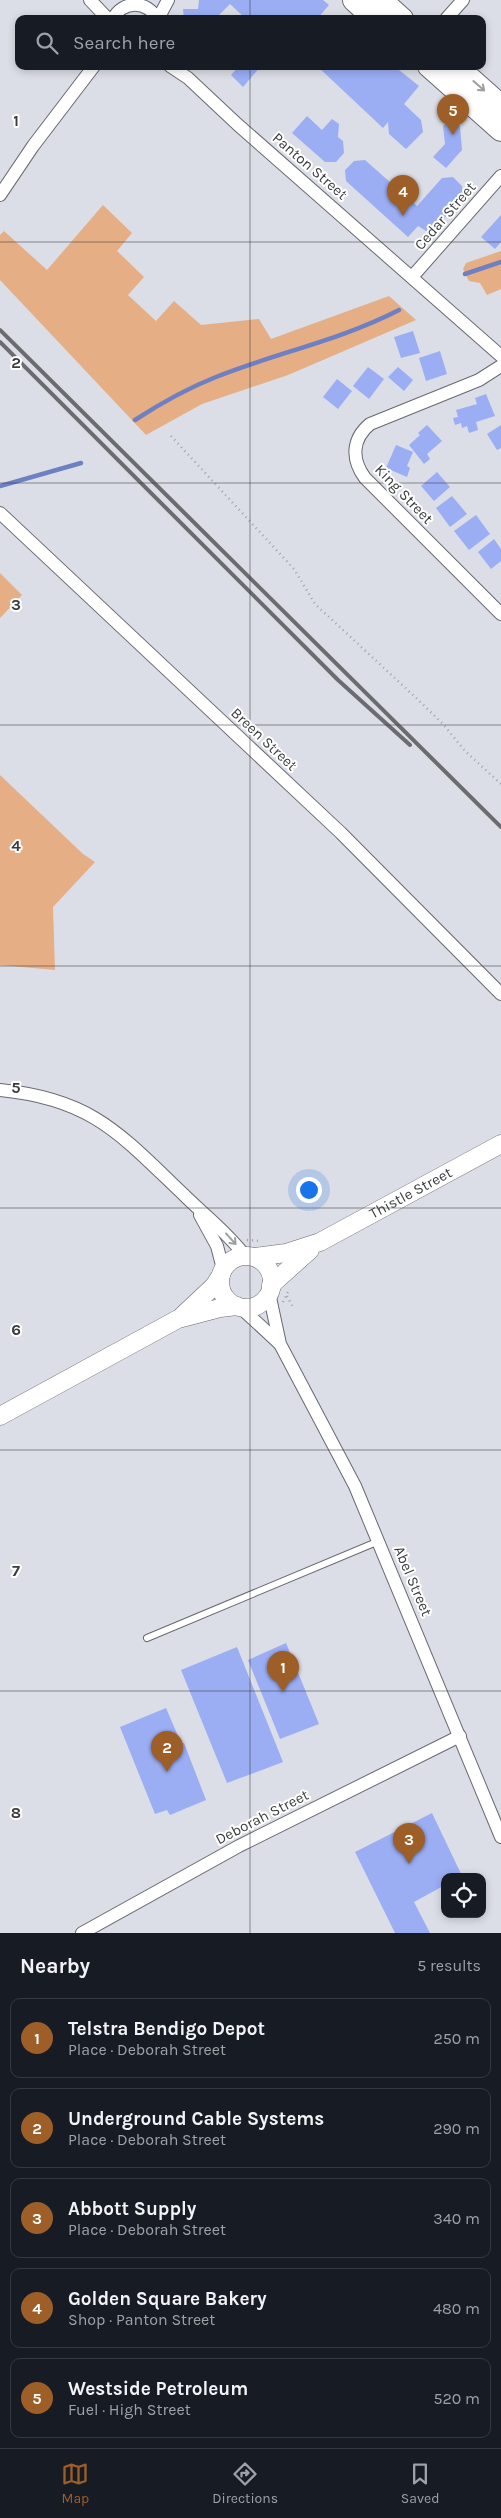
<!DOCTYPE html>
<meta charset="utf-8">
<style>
:root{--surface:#171b24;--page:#242831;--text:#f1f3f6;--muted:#9ea1a6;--line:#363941;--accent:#9e5e27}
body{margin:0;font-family:Karla,sans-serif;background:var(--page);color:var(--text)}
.controls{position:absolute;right:15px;bottom:15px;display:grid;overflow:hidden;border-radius:10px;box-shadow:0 2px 8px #0003}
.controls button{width:45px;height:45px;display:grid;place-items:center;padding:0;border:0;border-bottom:1px solid var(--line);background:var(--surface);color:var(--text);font:25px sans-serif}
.you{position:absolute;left:308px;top:1189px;width:18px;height:18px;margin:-12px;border:4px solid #fff;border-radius:50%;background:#1a73e8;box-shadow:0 0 0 8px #1a73e833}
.badge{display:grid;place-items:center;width:32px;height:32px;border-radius:50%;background:var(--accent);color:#fff;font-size:16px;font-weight:700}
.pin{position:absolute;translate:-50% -41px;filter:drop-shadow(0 1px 2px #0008)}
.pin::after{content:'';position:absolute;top:26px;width:18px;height:15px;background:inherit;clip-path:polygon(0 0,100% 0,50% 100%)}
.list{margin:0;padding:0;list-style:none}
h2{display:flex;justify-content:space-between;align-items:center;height:65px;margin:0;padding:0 20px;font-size:21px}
h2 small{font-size:16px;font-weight:400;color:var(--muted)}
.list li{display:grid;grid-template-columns:32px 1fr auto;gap:15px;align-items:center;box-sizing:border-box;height:80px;margin:0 10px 10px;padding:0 10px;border:1px solid var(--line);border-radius:10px}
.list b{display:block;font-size:19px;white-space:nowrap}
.list p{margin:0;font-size:16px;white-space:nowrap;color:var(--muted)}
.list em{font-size:16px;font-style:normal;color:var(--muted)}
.icon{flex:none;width:28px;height:28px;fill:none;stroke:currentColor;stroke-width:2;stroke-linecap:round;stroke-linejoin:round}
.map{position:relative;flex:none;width:501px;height:1933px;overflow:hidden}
.search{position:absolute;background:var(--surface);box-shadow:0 2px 8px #0003;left:15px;right:15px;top:15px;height:55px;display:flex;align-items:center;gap:12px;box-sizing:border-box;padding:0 18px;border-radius:10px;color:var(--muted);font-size:19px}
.sheet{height:515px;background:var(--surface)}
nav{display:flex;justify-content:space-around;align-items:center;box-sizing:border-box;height:70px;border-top:1px solid var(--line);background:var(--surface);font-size:14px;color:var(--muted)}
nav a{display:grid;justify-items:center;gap:2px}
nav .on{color:var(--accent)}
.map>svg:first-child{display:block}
</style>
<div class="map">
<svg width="501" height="1933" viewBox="0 0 501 1933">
<rect width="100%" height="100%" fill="#dbdee6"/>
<g fill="#e5ae85">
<polygon points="103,205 132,233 117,251 144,277 128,295 156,321 174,301 201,325 259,319 271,339 389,296 416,320 288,375 202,404 146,435 0,280 0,235 4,231 47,270"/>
<polygon points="501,251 501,289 487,295 480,283 469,281 463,269 466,263"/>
<polygon points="0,573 22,595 0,618"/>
<polygon points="0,775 83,854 95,862 53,907 55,970 0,965"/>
</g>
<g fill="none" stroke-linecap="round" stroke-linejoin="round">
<g stroke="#6f80c2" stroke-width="4.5">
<polyline points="465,274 501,262"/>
<path d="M135,420C161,403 188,388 216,377C276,353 341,340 399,310"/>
<polyline points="0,486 81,463"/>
</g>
</g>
<g fill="#9baef4">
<polygon points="199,0 323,0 329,5 317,19 246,19 230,4 215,19 184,19 183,9 198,9"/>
<polygon points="239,66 261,66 243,87 231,75"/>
<polygon points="317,66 394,66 419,86 404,104 421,120 423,132 406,149 389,134 388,122 383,128"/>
<polygon points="307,116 322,130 332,119 339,124 338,137 343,141 344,153 336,162 325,162 292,133"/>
<polygon points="451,118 460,126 462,150 446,168 433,157 445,144 443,126"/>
<polygon points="365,160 417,206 442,178 453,177 462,186 463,197 431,234 418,226 408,237 346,181 345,170 354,161"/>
<polygon points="501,215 501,242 495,249 481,237"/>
<polygon points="413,331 420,353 401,358 394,337"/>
<polygon points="440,351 447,374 426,381 419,358"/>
<polygon points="368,367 384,379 369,399 353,386"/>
<polygon points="398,367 413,380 404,391 388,377"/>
<polygon points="337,379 352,391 338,409 323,397"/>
<polygon points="486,394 495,416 476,422 478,430 469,433 467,426 462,428 461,423 455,425 453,418 458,417 456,410 477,404 475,398"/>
<polygon points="427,425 442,441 427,454 430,459 424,464 409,445 420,435 418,433"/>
<polygon points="501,425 501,448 497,450 487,434"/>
<polygon points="396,445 413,452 407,466 410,468 407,477 386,468"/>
<polygon points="437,472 450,487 434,501 421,486"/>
<polygon points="452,496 467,514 450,527 436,508"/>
<polygon points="476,515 490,534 469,550 454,531"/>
<polygon points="494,539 501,549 501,561 491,569 478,552"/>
<polygon points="286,1643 319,1724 280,1739 248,1660"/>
<polygon points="237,1647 283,1762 227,1783 181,1670"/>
<polygon points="166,1708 181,1743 184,1743 206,1800 170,1815 167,1810 155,1814 120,1727"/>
<polygon points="432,1813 462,1876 445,1877 445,1885 414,1902 430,1933 395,1933 355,1852"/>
</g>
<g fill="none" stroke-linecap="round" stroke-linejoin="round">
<g stroke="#676970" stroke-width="8">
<polyline id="lane" points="147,1638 379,1541"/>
</g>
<g stroke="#676970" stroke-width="14">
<g id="street">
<polyline points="90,0 108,19"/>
<path d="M113,19C123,0 147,0 157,19"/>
<polyline points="158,19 168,0"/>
<polyline points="446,19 463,0"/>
<polyline points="170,66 188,78 237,124 501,356"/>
<polyline points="0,195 33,146 94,66"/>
<polyline points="412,277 501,176"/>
<path d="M501,366L479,380L370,424C352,439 351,459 365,478L501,614"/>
<polyline points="0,513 341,833 501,994"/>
<path d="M0,1090C92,1099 120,1134 183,1194C204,1215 227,1232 245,1256"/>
<polyline points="200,1215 217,1246 223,1269"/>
<polyline points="269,1293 280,1344 355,1486 501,1837"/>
<polyline points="240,1307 279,1343"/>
<polyline points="82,1933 239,1846 460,1736"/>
</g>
</g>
<g stroke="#676970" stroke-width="19">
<g id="secondary">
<circle cx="246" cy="1282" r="26"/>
<path id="s1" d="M254,1257L286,1253L320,1242L501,1144"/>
<polyline points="271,1285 310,1250"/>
<polyline points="182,1316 214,1286 221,1275"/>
<polyline points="0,1416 178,1319 220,1308 237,1306"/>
</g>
</g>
<g stroke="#676970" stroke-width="24">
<g id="highway">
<polyline points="354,0 375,19"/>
<polyline points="381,0 402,19"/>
<polyline points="429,66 501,130"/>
<polyline points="456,66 501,106"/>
</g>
</g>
<g stroke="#a0a2a8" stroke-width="2.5" stroke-dasharray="1 4" stroke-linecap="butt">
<polyline points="171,436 294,569 315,604 413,695 443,724 465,751 501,784"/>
<polyline points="247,1240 261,1241"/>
<polyline points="287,1296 294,1309"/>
<polyline points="283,1302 288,1292"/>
</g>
<use href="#lane" stroke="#fff" stroke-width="6"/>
<use href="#street" stroke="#fff" stroke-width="12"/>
<use href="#secondary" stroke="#fff" stroke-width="18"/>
<use href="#highway" stroke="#fff" stroke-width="22"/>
<g stroke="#6a6c70" stroke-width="4">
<polyline points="0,330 501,827"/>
<polyline points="0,342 338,680 410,745"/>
</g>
</g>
<defs><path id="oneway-shaft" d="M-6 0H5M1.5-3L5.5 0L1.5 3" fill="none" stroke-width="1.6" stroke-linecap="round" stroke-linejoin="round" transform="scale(1.25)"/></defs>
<g stroke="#9d9e9f">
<use href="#oneway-shaft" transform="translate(479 86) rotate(41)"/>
<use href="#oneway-shaft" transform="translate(231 1239) rotate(48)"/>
</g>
<path fill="none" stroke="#3b3c3f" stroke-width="1" stroke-opacity="0.55" d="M250,0V19M250,66V1933M0,242H501M0,483H501M0,725H501M0,966H501M0,1208H501M0,1450H501M0,1691H501"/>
<g text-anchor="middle" stroke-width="4" stroke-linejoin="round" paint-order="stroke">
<g font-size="15" fill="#3b3c3f" stroke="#fff">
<text transform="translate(310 166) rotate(41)" y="5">Panton Street</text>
<text transform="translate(445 216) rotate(-49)" y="5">Cedar Street</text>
<text transform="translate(404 494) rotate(46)" y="5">King Street</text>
<text transform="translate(264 739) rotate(43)" y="5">Breen Street</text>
<text dy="5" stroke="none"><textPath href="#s1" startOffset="171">Thistle Street</textPath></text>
<text transform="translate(413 1581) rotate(67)" y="5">Abel Street</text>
<text transform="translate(262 1817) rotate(-27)" y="5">Deborah Street</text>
</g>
</g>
<g font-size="16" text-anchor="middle" font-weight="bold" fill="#3b3c3f" stroke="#fff" stroke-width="4" stroke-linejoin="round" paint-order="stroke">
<text x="16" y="126">1</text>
<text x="16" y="368">2</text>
<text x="16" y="610">3</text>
<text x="16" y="851">4</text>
<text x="16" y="1093">5</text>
<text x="16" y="1335">6</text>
<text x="16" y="1576">7</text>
<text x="16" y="1818">8</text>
</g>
</svg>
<div class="controls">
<button><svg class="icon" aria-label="locate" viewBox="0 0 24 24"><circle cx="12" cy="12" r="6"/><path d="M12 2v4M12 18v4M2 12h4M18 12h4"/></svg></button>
</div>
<div class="you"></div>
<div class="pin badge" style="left:283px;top:1692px">1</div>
<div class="pin badge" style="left:167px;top:1772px">2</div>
<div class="pin badge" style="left:409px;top:1864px">3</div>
<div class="pin badge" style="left:403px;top:216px">4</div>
<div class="pin badge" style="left:453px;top:135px">5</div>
<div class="search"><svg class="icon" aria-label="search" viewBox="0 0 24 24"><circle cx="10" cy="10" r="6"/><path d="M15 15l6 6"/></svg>Search here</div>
</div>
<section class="sheet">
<h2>Nearby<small>5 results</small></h2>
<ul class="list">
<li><span class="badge">1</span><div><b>Telstra Bendigo Depot</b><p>Place · Deborah Street</p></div><em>250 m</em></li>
<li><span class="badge">2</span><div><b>Underground Cable Systems</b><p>Place · Deborah Street</p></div><em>290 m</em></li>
<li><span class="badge">3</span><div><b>Abbott Supply</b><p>Place · Deborah Street</p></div><em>340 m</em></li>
<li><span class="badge">4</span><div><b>Golden Square Bakery</b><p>Shop · Panton Street</p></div><em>480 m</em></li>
<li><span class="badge">5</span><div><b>Westside Petroleum</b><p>Fuel · High Street</p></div><em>520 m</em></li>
</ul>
</section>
<nav>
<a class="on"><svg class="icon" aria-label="map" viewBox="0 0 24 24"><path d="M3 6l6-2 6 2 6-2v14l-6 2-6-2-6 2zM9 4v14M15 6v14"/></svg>Map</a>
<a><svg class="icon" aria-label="directions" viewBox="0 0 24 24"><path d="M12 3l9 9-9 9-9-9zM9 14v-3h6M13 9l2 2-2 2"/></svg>Directions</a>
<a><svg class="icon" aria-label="saved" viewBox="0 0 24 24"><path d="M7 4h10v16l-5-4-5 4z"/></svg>Saved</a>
</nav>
